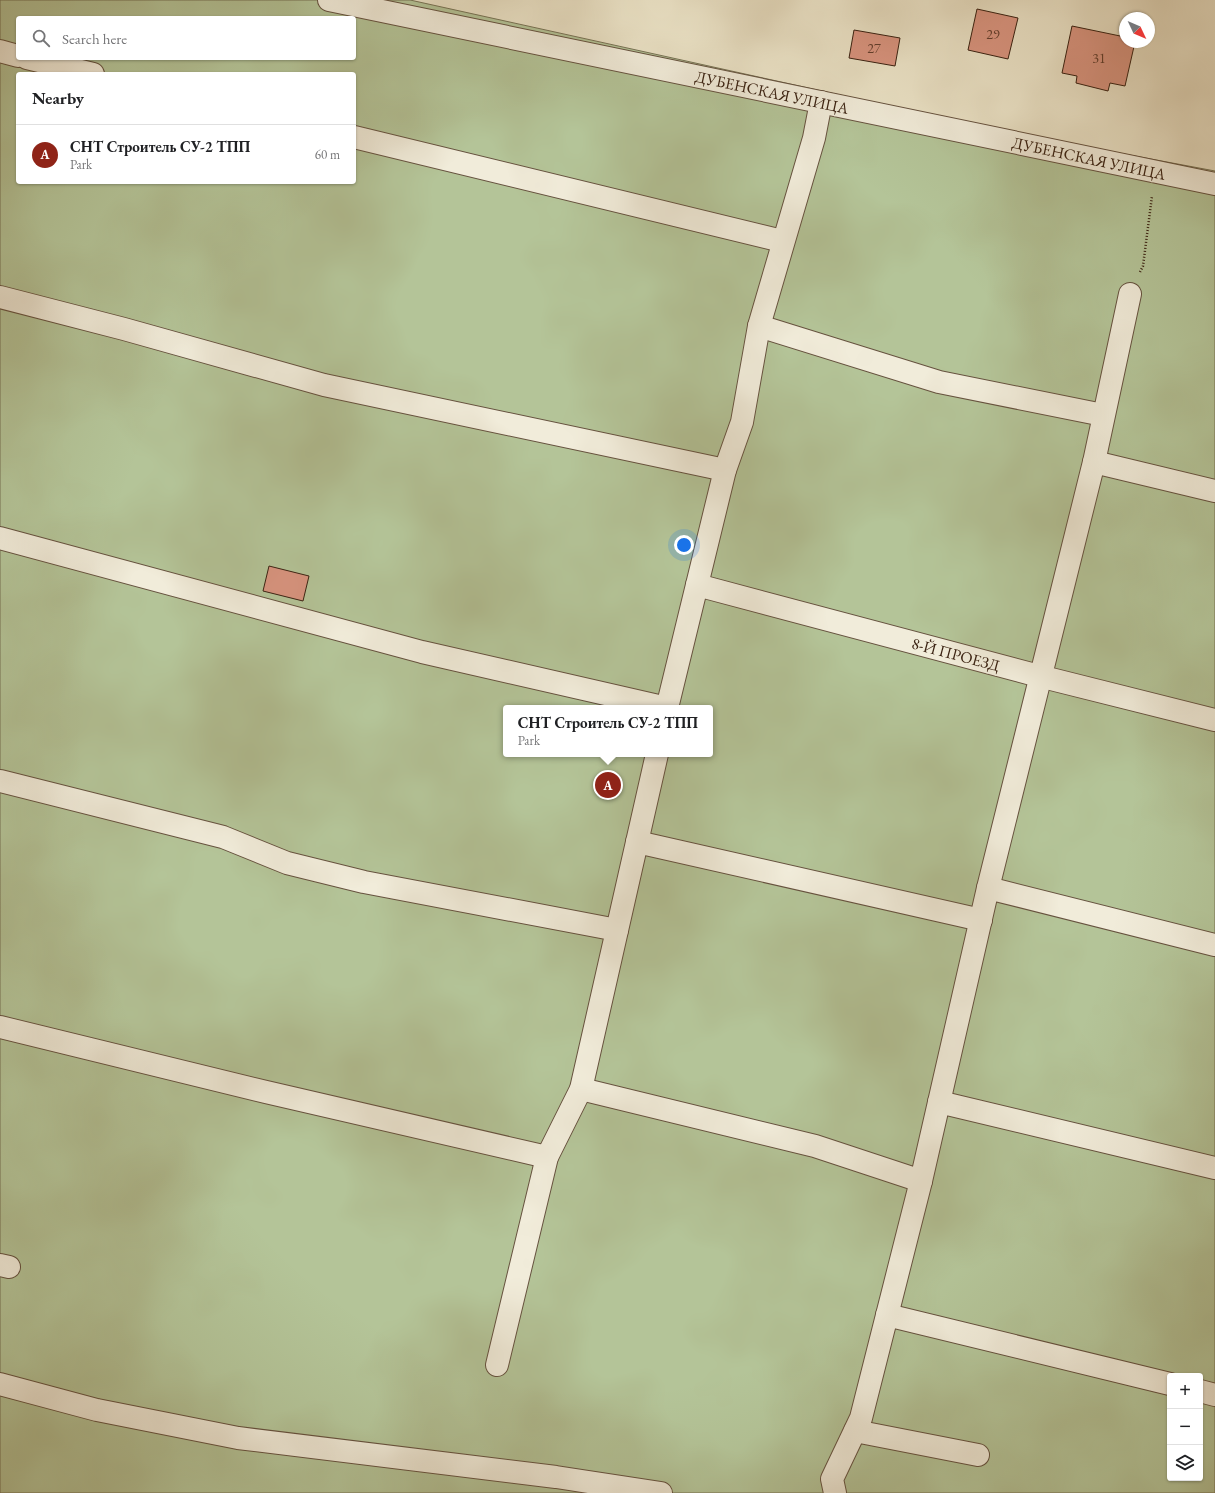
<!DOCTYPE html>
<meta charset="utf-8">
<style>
:root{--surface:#fff;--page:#f6f6f6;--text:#202124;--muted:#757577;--line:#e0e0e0;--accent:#8f2418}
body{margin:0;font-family:"EB Garamond",serif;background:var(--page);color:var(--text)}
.controls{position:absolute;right:12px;bottom:12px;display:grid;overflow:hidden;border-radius:4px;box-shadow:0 1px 3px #0004}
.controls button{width:36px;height:36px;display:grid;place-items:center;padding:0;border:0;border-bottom:1px solid var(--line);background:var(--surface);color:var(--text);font:20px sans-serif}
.compass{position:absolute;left:1119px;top:12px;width:36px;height:36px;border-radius:50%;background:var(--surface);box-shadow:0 1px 3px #0004;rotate:134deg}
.you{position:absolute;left:684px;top:545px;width:14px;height:14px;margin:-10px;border:3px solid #fff;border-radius:50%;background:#1a73e8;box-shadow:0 0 0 6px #1a73e833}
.badge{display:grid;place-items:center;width:26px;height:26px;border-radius:50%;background:var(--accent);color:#fff;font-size:13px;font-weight:700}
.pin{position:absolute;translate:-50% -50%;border:2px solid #fff;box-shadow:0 1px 4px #0006}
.popup{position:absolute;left:503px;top:705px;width:210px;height:52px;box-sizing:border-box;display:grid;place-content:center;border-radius:4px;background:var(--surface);filter:drop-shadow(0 1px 3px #0005);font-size:13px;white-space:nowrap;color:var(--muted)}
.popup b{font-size:15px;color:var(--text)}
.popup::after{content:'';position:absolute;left:50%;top:100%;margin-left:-8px;border:8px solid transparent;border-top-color:var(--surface)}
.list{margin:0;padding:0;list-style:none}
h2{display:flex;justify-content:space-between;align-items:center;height:52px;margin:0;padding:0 16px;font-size:17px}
h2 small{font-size:13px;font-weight:400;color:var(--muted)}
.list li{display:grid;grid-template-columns:26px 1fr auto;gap:12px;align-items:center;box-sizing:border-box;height:60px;padding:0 16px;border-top:1px solid var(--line)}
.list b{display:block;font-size:15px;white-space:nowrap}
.list p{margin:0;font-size:13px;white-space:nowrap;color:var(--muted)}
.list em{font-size:13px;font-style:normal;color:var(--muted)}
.icon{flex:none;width:22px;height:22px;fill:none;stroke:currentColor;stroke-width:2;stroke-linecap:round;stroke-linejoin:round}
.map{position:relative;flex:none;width:1215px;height:1493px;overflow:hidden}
.search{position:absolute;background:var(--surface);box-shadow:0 1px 3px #0004;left:16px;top:16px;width:340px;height:44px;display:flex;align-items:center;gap:10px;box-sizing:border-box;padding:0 14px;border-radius:4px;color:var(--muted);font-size:15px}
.panel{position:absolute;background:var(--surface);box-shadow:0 1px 3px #0004;left:16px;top:72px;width:340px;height:112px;border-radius:4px}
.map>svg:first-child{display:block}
</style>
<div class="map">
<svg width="1215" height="1493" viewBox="0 0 1215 1493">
<rect width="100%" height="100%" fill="#eae2c6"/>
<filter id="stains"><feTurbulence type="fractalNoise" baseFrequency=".005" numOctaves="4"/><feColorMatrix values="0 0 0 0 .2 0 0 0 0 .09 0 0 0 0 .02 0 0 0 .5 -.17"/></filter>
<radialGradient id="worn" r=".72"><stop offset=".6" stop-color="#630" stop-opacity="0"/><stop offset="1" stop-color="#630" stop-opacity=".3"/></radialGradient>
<path fill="#b4c498" stroke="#777355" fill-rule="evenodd" d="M0,0H410L1012,133L1215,171V1493H0ZM18,18H354V58H18ZM18,74H354V182H18ZM506,708H710V754H506ZM1170,1376H1200V1478H1170Z"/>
<g fill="#d8947f" stroke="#3a2212">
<polygon points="977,9 1018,18 1008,59 968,50"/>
<polygon points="1072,26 1125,37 1125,42 1135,42 1125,86 1110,83 1108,91 1076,83 1077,76 1062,73"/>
<polygon points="854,30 900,38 895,66 849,58"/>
<polygon points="269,566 309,576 303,601 263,591"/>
</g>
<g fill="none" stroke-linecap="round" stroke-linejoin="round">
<g stroke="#66523f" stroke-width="24">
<g id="minor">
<polyline points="329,0 1215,184"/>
<polyline points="0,51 18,56"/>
<polyline points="27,58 93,74"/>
<polyline points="354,137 782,241"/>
<polyline points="0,297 124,329 324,385 725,470"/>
<polyline points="759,326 939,382 1103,415"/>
<polyline points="1094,462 1215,491"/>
<polyline points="0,538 422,652 667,708"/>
<polyline points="697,585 1039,676 1215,720"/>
<polyline points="667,708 725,470 742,422 759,326 814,138 821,102"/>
<polyline points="0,781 223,837 287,863 364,882 617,930"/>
<polyline points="637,842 981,920"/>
<polyline points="988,888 1215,945"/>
<polyline points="0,1027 266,1092 547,1157"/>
<polyline points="581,1089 815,1146 921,1181"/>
<polyline points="939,1102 1215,1168"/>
<polyline points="0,1265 9,1267"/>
<polyline points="887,1315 1170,1384"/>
<polyline points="497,1365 547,1157 581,1089 657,754"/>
<polyline points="0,1384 97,1410 238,1438 556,1477 661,1493"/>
<polyline points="1200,1391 1215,1395"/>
<polyline points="855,1431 978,1455"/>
<polyline points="835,1493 832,1479 861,1418 921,1181 988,888 1094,462 1130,294"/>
</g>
</g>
<polyline stroke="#3a2212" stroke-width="2.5" stroke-dasharray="1 2" stroke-linecap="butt" points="1140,272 1143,266 1152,196"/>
<use href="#minor" stroke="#f1ecda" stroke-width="22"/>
</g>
<g text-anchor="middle" stroke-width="3" stroke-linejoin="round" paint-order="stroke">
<g font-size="14" fill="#623e2d">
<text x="993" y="39">29</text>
<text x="874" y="53">27</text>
<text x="1099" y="63">31</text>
</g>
<g font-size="16" fill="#3a2212" stroke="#f1ecda">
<text transform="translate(772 92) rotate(12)" y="6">ДУБЕНСКАЯ УЛИЦА</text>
<text transform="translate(1089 158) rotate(12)" y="6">ДУБЕНСКАЯ УЛИЦА</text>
<text transform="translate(956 654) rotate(15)" y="6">8-Й ПРОЕЗД</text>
</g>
</g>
<rect width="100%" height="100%" filter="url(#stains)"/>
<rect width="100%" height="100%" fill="url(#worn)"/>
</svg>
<div class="controls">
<button>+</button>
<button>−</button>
<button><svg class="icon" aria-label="layers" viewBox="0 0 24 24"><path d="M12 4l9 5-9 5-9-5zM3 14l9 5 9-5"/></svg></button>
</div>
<svg class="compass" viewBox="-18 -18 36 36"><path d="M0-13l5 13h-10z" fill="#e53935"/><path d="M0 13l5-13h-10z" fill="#757577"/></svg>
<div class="you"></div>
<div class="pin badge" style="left:608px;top:785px">A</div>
<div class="popup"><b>СНТ Строитель СУ-2 ТПП</b>Park</div>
<div class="search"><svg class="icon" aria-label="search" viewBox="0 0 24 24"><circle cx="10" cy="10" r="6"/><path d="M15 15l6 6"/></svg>Search here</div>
<section class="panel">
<h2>Nearby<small></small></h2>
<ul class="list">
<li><span class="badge">A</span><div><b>СНТ Строитель СУ-2 ТПП</b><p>Park</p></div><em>60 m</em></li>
</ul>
</section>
</div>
